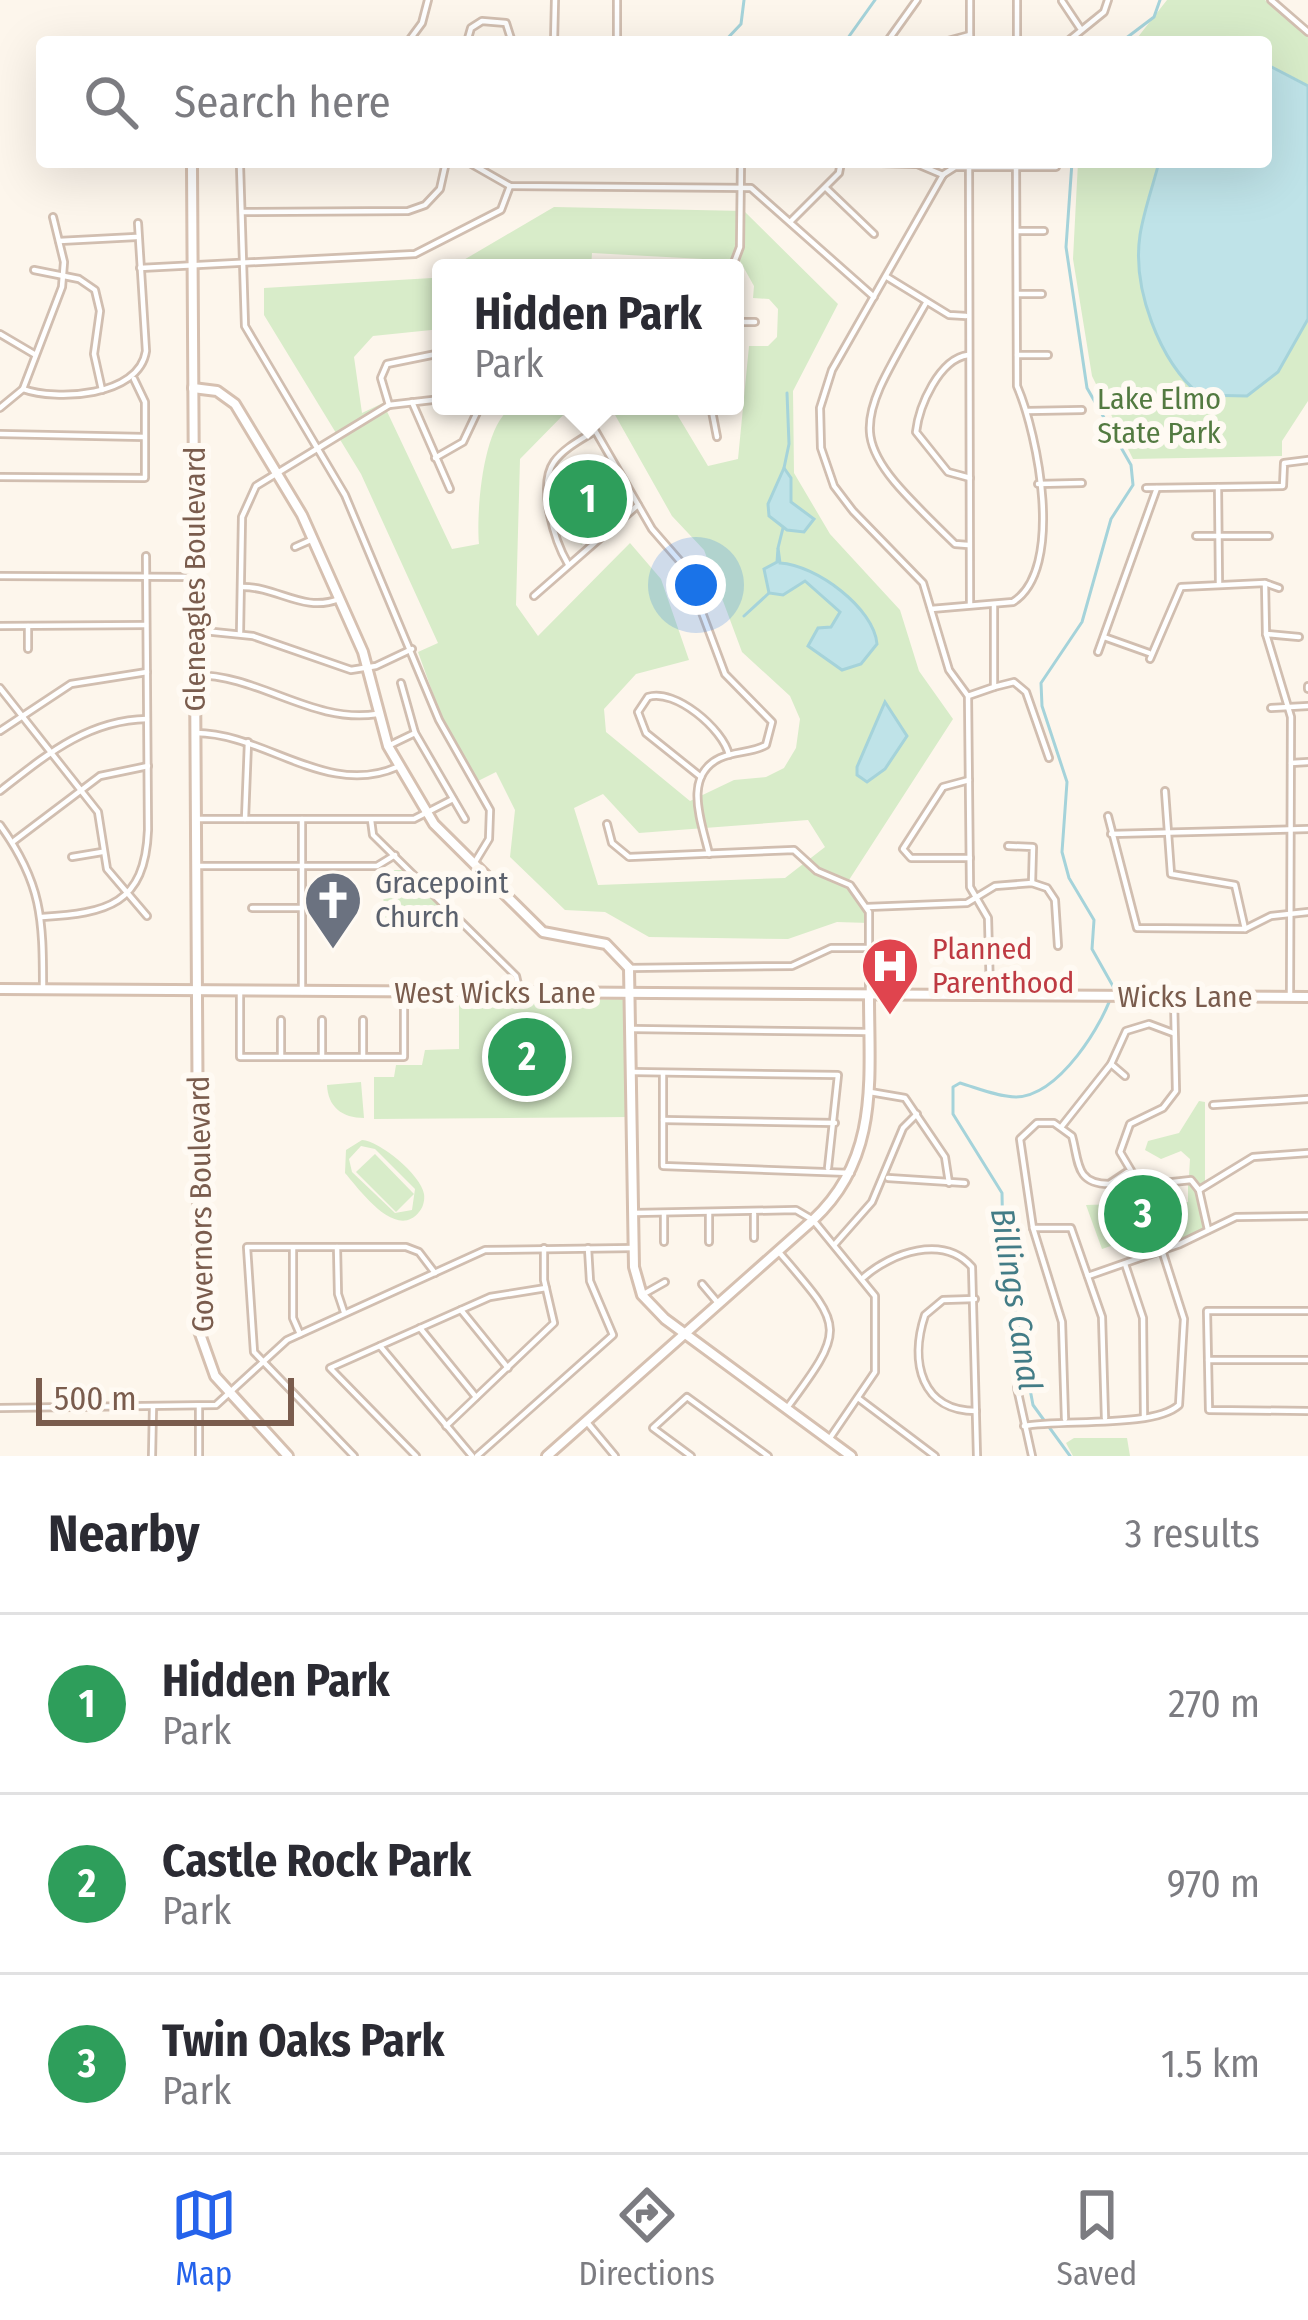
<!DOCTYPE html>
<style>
:root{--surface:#fff;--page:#f2f2f3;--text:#2b2b33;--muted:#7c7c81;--line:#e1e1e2;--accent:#2563eb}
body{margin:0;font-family:"Fira Sans Condensed",sans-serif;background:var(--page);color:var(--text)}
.scale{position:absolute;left:36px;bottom:30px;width:258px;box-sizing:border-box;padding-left:12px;border:6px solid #7a5c4d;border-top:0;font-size:33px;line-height:42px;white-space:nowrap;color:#7a5c4d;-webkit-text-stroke:9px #fffaf3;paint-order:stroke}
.you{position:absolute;left:696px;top:585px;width:42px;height:42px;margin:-30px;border:9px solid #fff;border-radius:50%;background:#1a73e8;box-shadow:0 0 0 18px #1a73e833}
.badge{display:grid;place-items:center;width:78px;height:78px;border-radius:50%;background:var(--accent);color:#fff;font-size:39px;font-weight:700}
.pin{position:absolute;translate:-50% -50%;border:6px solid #fff;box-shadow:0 3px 12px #0006}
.popup{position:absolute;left:432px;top:259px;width:312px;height:156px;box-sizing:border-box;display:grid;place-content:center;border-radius:12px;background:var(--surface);filter:drop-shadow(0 3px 9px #0005);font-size:39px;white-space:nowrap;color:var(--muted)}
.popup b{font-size:45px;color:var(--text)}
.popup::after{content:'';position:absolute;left:50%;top:100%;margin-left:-24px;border:24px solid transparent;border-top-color:var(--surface)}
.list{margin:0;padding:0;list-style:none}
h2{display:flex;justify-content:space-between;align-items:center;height:156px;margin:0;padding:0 48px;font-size:51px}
h2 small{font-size:39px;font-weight:400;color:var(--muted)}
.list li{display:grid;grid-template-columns:78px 1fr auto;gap:36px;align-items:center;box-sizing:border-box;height:180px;padding:0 48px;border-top:3px solid var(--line)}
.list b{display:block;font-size:45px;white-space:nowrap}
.list p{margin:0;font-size:39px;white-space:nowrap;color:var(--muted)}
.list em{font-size:39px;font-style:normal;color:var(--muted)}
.icon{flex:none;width:66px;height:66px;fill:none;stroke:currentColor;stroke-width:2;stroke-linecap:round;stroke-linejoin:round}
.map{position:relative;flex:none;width:1308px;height:1456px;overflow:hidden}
.search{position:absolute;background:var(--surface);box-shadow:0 12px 48px #0002;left:36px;right:36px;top:36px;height:132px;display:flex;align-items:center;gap:30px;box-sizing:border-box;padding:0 42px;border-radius:12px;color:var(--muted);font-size:45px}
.sheet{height:696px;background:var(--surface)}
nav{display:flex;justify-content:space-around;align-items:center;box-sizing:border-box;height:168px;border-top:3px solid var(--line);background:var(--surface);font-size:33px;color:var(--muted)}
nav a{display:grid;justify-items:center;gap:6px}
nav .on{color:var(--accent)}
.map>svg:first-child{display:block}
</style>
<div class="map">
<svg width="1308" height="1456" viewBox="0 0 1308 1456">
<rect width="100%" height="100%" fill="#fdf6ec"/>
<g fill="#d8ecc9" fill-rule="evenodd">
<path d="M1167,0H1265L1308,35V86L1266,64V42C1241,42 1222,36 1198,36L1194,42H1134Z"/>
<path d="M1078,162H1159C1136,249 1137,264 1163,350L1278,372L1308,319V401L1282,441V456L1133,459L1092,376L1073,259Z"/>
<path d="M554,207L744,211L838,304L793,391L794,473L830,534L900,610L919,671L953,719L849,880L869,923L837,922L788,939L649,937L605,912L565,910L510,857L515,810L496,772L478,781L441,716L418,652L438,643L361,474L264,315V288L432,278L441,273V329L373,336L354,357L362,413L383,403L452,549L479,544C476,512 483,418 515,406C530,401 556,406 572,406L520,459L516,605L538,636L630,543L661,579L689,660L636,674L604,709L606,732L690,801L734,780L766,777L784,768L796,748L800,719L790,696L742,652L704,550L672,516L610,406H672L708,466L738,459L749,346H768L777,337L778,309L769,299L753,298L754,286L740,261L592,253L591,268H450ZM603,794L639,833L808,820L825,847L785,878L598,885L574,808Z"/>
<polygon points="585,462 616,514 581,545 568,516 571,475"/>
<polygon points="383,870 404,870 439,905 414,931 384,931"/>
<polygon points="629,999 630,1117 374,1119 374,1077 394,1077 396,1065 422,1065 425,1050 459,1049 459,1001"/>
<path d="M361,1082L364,1118C342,1118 328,1107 327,1085Z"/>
<polygon points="1199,1101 1205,1102 1205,1181 1201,1185 1189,1176 1190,1159 1181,1151 1161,1159 1145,1150 1148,1141 1179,1133"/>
<path d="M362,1140C380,1141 421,1175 424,1194C425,1200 423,1208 419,1212C396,1241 359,1189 345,1173L346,1150ZM361,1146L375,1149L415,1189L412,1210L395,1213L352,1172L349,1159Z"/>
<polygon points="375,1154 414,1194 396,1212 356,1172"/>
<polygon points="1188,1182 1198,1193 1203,1229 1145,1253 1137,1237 1102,1249 1086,1205 1188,1202"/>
<polygon points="1074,1438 1127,1438 1130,1456 1073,1456 1066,1443"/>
</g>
<g fill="#bfe3e8" stroke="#a5d3da" stroke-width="3">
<path d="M1266,64L1308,86V319L1278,372L1247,396L1200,395C1159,361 1132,288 1140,235C1144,210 1153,186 1159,162H1266Z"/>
<polygon points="784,468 791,478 791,502 814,519 804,532 787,530 769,516 768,504"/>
<path d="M778,548L780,563C816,565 874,608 877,644L861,664L842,670L808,646L818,628L831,627L840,612L805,581L783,595L769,593L764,569L777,562Z"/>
<polygon points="885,702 907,736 885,769 867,782 857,775 857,767"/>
</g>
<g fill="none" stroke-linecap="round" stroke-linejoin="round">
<g stroke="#a5d3da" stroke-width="3">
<polyline points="724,42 741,24 744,0"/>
<polyline points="845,42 875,0"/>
<polyline points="1121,42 1154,17 1160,0"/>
<polyline points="784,162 789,162"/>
<polyline points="784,468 789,444 787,393"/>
<polyline points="778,548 783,528"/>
<polyline points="744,616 769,593"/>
<path d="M1070,1456L1033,1405L1003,1246L1002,1193L953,1114V1087L960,1083C977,1088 998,1097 1016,1097C1059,1096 1104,1024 1114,988L1092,949L1094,920L1069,878L1062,852L1067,782L1042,706L1041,683L1082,622L1111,519L1133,485L1131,465L1087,388L1066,247L1072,162"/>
</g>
<g stroke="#d1beb0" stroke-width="10">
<g id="street">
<polyline points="617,0 617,42"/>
<polyline points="970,0 970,42"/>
<polyline points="1017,0 1017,42"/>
<polyline points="1271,0 1308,32"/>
<polyline points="1062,1 1080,28"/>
<polyline points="408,42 422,23 428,0"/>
<polyline points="467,42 471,28 482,21 506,23 512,42"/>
<polyline points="554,42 555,0"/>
<polyline points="887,42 917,0"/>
<polyline points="944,42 970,35"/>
<polyline points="1067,42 1104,12 1108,0"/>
<polyline points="468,162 510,186 751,188 874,297"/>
<polyline points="845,162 917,164 943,175"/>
<polyline points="969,162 970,604"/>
<polyline points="240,166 245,326 345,495 439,720 490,810 489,839 475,862"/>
<polyline points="944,174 955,167 1056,167"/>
<polyline points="943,175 832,370 820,408 821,448 834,486 853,511 923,583 949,670 968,696 970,887 988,918 990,992"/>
<polyline points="826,188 874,234"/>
<polyline points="242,212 408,211 425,205 440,189 446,162"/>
<polyline points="790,222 839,173 841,162"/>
<polyline points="1018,231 1044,231"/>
<polyline points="59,241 136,237"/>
<polyline points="140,268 415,254 501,210 510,186"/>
<polyline points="732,268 740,247 741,162"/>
<polyline points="34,270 79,279 95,290 100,311 94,354 102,390"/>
<polyline points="887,277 949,315 966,316"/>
<polyline points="1017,294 1042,294"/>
<path d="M926,303C849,437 844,436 955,544L968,545"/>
<polyline points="735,322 755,322"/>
<polyline points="0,334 34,354"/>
<path d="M968,355C939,359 919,406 916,432L948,472L970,478"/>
<polyline points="1017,355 1048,355"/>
<path d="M23,389C56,401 139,397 146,351L138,223"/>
<polyline points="412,402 450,489"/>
<polyline points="389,405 381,378 387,364 441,353"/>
<path d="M581,406L652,529L685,567L725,674L772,722L766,745C752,753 735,751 720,758C682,776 702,823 709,854"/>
<polyline points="711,406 717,437"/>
<polyline points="0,408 23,389 62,287 64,262 53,217"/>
<polyline points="1028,411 1082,410"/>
<polyline points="0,434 144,437"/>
<polyline points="435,458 463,442 480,406"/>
<polyline points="0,477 145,478 145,402 134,379"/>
<polyline points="1038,484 1082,483"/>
<polyline points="1218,487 1219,583"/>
<polyline points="1146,488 1283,486 1284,463 1308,460"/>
<polyline points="1196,536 1269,536"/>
<polyline points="295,547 313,539"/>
<path d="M568,564C555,542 537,486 554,462C563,449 580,440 593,432"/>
<polyline points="0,576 195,577"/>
<polyline points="1265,583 1266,634 1291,717 1290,994"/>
<path d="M243,587C278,587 304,613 339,599"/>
<polyline points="534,596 638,505"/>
<path d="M931,609L1013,602C1065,569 1038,435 1017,386L1016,162"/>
<polyline points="0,626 146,625"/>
<polyline points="194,630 253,636 351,670 376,666 412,649"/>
<polyline points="240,632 242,517 256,486 389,405 441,399"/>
<polyline points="1266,634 1299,637"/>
<polyline points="1104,637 1149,653"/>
<polyline points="28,649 28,626"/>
<polyline points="1098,652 1157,488"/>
<polyline points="1150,659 1181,587 1265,583 1279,588"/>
<path d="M195,675C260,675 312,724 377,714"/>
<polyline points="401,683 415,733 465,819"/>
<polyline points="1308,686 1308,689"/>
<polyline points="994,687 1014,682 1026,692 1049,758"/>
<polyline points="0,688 98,812 107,869 147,916"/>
<polyline points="968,696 994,687 994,606"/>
<polyline points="1271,708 1308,706"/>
<polyline points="0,731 71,684 147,672"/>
<path d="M196,733C264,733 327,798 397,767"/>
<polyline points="388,746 415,733"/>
<polyline points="1291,763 1308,762"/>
<path d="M701,777L646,733L638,712L648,697C675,688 723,729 729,755"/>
<polyline points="969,780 943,787 903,849 911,858 970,858"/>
<path d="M0,791C45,756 87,720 147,719"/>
<polyline points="1165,791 1171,874 1235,885 1245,929"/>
<polyline points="1108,816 1137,928 1245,929 1271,916 1308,912"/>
<polyline points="196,819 414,819 453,799"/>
<polyline points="245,819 248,742"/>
<polyline points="302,819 302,992"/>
<polyline points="371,820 373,835 516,976 520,993"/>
<polyline points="607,824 612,843 629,857 794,850 817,871 850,885 869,912 869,994"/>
<path d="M0,825C42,883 43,919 43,988"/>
<polyline points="1111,834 1308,829"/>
<polyline points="14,841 100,776 148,766"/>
<polyline points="1008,846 1033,847 1032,883"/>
<polyline points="72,857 102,852"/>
<polyline points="200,866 377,866 395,855"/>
<polyline points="867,907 967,903 995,886 1032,883 1047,888 1055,900 1058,946"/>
<polyline points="252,908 301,908"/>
<path d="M42,917C107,913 145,905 148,830L146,556"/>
<polyline points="629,968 792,966 831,948 870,948"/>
<polyline points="240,992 240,1057 404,1057 404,993"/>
<polyline points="1174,997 1176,1091 1163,1108 1130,1124 1120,1152 1136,1179 1154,1184 1191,1180 1199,1190 1208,1230"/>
<polyline points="281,1020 281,1057"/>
<polyline points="363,1020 363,1057"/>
<polyline points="633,1029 867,1032"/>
<polyline points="322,1057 322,1020"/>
<polyline points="1111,1064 1125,1076"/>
<polyline points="633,1072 838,1075 828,1168"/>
<polyline points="663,1073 663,1166 851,1173"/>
<polyline points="870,1092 905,1098 945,1157 949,1183"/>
<polyline points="1213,1105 1308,1099"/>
<polyline points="663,1120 835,1123"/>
<polyline points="1062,1126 1111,1064 1126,1031 1149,1024 1173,1033"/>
<polyline points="888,1178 965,1183"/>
<polyline points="1199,1190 1253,1157 1308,1153"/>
<polyline points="634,1213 796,1210 813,1220 875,1296 875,1372 830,1438"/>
<polyline points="709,1213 709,1242"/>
<polyline points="1033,1228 1062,1322 1065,1419"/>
<polyline points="754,1238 754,1214"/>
<polyline points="664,1242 664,1214"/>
<polyline points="835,1244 872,1202 903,1128 917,1114"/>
<polyline points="337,1247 338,1294 344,1312"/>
<polyline points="293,1248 293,1318 300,1334"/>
<path d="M778,1251C843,1327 848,1326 787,1408"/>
<polyline points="1125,1264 1143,1318 1144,1417"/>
<polyline points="1088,1276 1180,1244 1236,1217 1308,1216"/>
<path d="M864,1277C891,1253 943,1234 972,1267L977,1456"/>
<polyline points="702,1284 718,1303"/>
<polyline points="642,1295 665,1282"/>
<path d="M975,1299L943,1300L925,1315C909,1363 922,1411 976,1411"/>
<polyline points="461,1310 508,1368"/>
<polyline points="1308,1311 1207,1311 1209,1410 1308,1411"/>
<polyline points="420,1328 476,1397"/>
<polyline points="380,1346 472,1456"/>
<polyline points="1208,1360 1308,1360"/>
<polyline points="1017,1388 1032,1456"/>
<polyline points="858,1398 935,1456"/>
<polyline points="199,1407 199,1456"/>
<polyline points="0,1408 216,1405 287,1340 485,1250 634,1248"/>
<path d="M1105,1418L1102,1317L1071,1228H1033L1020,1139L1037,1123H1054L1072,1136C1079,1161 1075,1184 1109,1184L1127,1172"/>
<polyline points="586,1421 615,1456"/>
<polyline points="446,1426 554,1323 544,1280 544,1248"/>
<path d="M1024,1426C1062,1419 1154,1428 1179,1405L1184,1319L1162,1250"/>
<polyline points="152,1456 153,1407"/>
<polyline points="354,1456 254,1352 247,1247 406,1247 419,1252 435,1273"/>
<polyline points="416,1456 330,1368 490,1297 546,1288"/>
<polyline points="477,1456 613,1335 590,1281 588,1248"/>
<polyline points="691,1456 653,1428 687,1397 768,1456"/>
</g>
</g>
<g stroke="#d6c0b0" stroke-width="14">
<g id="secondary">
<polyline points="192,166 199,1331 215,1376 288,1456"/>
<polyline points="193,388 217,391 235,404 302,515 363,652 388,746 434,824 543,932 606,944 629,968 634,1267 642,1295 665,1319 851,1456"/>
<polyline points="0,989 1308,997"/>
<path d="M547,1456L813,1220C880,1158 869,1079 869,996"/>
</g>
</g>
<use href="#street" stroke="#fff" stroke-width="4.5"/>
<use href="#secondary" stroke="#fff" stroke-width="8"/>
</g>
<defs>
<g id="church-pin" transform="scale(3)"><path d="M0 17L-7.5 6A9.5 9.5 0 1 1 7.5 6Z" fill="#6b7280" stroke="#fffaf3"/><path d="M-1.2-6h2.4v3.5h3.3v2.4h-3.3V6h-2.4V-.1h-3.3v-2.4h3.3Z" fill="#fff"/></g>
<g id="hospital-pin" transform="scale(3)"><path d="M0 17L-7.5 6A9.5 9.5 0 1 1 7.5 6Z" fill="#e0444e" stroke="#fffaf3"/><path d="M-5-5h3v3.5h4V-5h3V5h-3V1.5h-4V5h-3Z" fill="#fff"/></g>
</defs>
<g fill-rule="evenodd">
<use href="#church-pin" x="333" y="900"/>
<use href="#hospital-pin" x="890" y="966"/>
</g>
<g text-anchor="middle" stroke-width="12" stroke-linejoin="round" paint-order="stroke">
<g font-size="30" fill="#537a41" stroke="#fffaf3">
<text x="1159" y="409">Lake Elmo<tspan x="1159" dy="34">State Park</tspan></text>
</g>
<g font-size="30" fill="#7a5c4d" stroke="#fffaf3">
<text transform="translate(195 579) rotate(-90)" y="10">Gleneagles Boulevard</text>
<text x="495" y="1003">West Wicks Lane</text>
<text x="1185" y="1007">Wicks Lane</text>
<text transform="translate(201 1204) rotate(-91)" y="10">Governors Boulevard</text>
</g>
<g font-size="30" fill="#5b616d" stroke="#fffaf3" text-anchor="start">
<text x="375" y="893">Gracepoint<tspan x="375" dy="34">Church</tspan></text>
</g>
<g font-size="30" fill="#be3a42" stroke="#fffaf3" text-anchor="start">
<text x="932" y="959">Planned<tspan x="932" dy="34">Parenthood</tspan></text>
</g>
<g font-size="33" font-style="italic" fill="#437c86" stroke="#fffaf3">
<text transform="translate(1017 1299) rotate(81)" y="12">Billings Canal</text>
</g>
</g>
</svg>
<div class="scale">500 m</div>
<div class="you"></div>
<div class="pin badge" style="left:588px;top:499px;background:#2e9e5b">1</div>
<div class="popup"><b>Hidden Park</b>Park</div>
<div class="pin badge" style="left:527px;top:1057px;background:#2e9e5b">2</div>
<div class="pin badge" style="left:1143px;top:1214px;background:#2e9e5b">3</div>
<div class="search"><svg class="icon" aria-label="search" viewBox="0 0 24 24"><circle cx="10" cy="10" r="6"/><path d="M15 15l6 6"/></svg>Search here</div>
</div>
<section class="sheet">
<h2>Nearby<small>3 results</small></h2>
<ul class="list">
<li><span class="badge" style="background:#2e9e5b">1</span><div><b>Hidden Park</b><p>Park</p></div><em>270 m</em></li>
<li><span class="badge" style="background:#2e9e5b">2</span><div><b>Castle Rock Park</b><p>Park</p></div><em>970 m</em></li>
<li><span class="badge" style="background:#2e9e5b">3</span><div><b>Twin Oaks Park</b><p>Park</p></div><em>1.5 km</em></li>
</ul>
</section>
<nav>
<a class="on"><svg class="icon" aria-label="map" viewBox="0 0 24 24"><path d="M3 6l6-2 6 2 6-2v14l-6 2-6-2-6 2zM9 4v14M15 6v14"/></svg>Map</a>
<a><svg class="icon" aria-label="directions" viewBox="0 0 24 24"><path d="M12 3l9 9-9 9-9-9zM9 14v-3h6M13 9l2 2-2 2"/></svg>Directions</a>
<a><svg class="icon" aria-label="saved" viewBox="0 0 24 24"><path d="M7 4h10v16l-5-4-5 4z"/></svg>Saved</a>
</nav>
